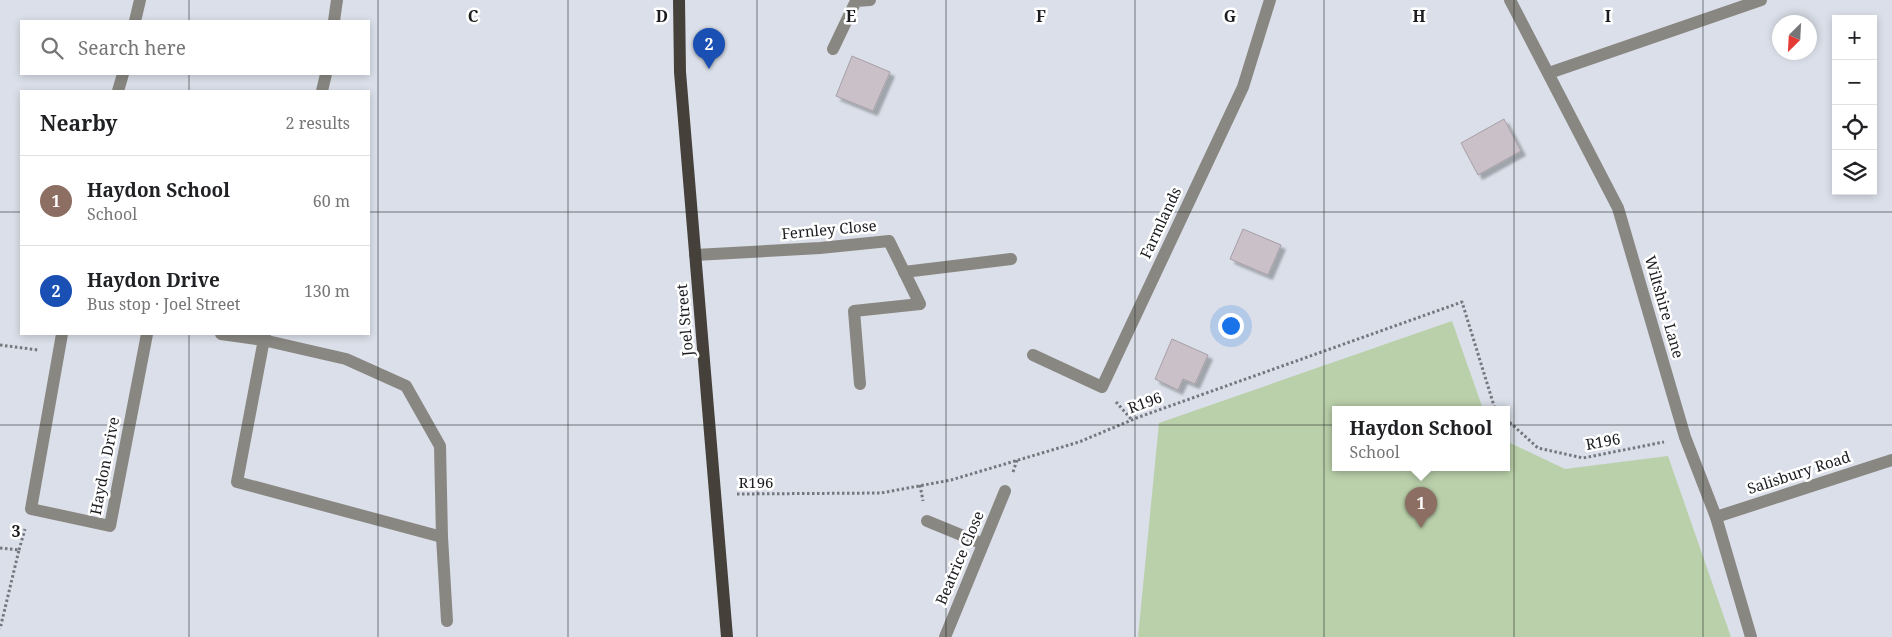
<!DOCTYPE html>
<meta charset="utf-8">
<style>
:root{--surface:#fff;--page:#f6f6f6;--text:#202124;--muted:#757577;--line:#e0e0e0;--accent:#b84fb1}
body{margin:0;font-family:"Noto Serif",serif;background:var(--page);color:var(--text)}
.controls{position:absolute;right:15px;top:15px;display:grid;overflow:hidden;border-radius:0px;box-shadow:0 2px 8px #0003}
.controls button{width:45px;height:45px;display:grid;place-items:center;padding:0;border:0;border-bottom:1px solid var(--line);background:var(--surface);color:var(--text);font:25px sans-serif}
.compass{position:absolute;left:1772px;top:15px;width:45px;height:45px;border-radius:50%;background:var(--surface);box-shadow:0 2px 8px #0003;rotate:204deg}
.you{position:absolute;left:1230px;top:325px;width:18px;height:18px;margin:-12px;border:4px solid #fff;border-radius:50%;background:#1a73e8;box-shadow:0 0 0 8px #1a73e833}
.badge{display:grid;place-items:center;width:32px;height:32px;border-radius:50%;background:var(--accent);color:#fff;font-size:16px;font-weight:700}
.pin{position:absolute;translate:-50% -41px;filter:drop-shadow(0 1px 2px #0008)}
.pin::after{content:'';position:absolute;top:26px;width:18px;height:15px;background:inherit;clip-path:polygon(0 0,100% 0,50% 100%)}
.popup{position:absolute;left:1332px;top:406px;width:178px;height:65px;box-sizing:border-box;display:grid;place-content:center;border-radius:0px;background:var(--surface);filter:drop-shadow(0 1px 4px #0005);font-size:16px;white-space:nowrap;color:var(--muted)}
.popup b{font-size:19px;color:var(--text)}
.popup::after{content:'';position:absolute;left:50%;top:100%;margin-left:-10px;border:10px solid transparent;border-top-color:var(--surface)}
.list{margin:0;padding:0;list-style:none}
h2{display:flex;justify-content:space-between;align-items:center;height:65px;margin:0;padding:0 20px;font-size:21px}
h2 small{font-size:16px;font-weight:400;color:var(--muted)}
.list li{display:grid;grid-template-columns:32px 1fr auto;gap:15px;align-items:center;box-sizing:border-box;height:90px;padding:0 20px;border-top:1px solid var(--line)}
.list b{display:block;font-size:19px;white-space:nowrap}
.list p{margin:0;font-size:16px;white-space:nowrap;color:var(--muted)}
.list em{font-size:16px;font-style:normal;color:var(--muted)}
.icon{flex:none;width:28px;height:28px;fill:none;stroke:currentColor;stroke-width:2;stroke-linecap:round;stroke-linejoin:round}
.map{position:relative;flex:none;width:1892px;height:637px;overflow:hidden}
.search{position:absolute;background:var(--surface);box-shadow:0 2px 8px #0003;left:20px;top:20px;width:350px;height:55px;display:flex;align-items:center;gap:12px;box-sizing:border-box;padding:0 18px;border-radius:0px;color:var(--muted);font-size:19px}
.panel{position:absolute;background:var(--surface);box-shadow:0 2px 8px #0003;left:20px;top:90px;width:350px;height:245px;border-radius:0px}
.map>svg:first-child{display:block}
</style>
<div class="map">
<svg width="1892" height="637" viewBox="0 0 1892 637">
<defs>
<filter id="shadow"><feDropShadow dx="4.5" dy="4.5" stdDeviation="1" flood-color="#0004"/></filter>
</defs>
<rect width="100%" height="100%" fill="#dadfe9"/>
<polygon fill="#bad0aa" points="1452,321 1483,409 1336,409 1336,467 1506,467 1506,441 1565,469 1668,456 1731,637 1138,637 1159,423"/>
<g fill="#c9c0c8" stroke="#a79ea6" filter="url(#shadow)">
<polygon points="852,56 890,72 873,111 836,96"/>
<polygon points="1504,119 1521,151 1478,175 1461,143"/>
<polygon points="1243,229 1281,245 1268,275 1230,259"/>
<polygon points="1172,339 1208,355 1195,384 1183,379 1178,390 1155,379"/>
</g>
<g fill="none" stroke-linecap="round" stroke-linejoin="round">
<g stroke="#74777d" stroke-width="3" stroke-dasharray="2.5 2.5" stroke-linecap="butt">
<polyline points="0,345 38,350"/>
<polyline points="1116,402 1132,420"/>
<polyline points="1506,419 1538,448 1583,458 1664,442"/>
<polyline points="1013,472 1017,460"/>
<polyline points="920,485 923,501"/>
<polyline points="737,494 881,493 951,480 1079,442 1139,417 1462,302 1495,409"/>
<polyline points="0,548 19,550 0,629"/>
<polyline points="19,550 25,529"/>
</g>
<g stroke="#898782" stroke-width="12">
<polyline points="1510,0 1618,208 1685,437 1716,517 1751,637"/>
<polyline points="135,21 140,0"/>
<polyline points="334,21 337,0"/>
<polyline points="833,49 856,1 870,0"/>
<polyline points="1549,73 1761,0"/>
<polyline points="118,91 123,74"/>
<polyline points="322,91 326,74"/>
<polyline points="695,255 820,248 889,241 920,304 854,311 860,384"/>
<polyline points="904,272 1011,259"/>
<polyline points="62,334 31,509 110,526 147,334"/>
<polyline points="221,334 263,340 346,359 406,386 440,446 442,537 447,621"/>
<polyline points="265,334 237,482 442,537"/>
<polyline points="1033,355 1102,387 1243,87 1270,0"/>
<polyline points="1716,517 1892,460"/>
<polyline points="927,521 983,544"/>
<polyline points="945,637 1005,491"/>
</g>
<polyline stroke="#45413a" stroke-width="12" points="679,0 680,72 727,637"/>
</g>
<path fill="none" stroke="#1c1d21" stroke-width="1" stroke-opacity="0.55" d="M189,0V21M378,0V637M568,0V637M757,0V637M946,0V637M1135,0V637M1324,0V637M1514,0V637M1703,0V637M189,74V91M0,212H21M369,212H1892M189,334V637M0,425H1892"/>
<g text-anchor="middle" stroke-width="5" stroke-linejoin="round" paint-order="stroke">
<g font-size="15" fill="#1c1d21" stroke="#fff">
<text transform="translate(1161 223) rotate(-65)" y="5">Farmlands</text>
<text transform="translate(829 230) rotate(-5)" y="5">Fernley Close</text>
<text transform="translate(1664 307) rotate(74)" y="5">Wiltshire Lane</text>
<text transform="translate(685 320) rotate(-95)" y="5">Joel Street</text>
<text transform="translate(1145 403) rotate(-20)" y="5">R196</text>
<text transform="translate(1603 442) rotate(-10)" y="5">R196</text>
<text transform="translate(105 466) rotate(-79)" y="5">Haydon Drive</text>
<text transform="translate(1799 473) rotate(-18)" y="5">Salisbury Road</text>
<text x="756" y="488">R196</text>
<text transform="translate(960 558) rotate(-67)" y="5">Beatrice Close</text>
</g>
</g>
<g font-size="16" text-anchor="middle" font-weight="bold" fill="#1c1d21" stroke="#fff" stroke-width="5" stroke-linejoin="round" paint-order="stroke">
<text x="473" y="22">C</text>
<text x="662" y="22">D</text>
<text x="851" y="22">E</text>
<text x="1041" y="22">F</text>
<text x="1230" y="22">G</text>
<text x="1419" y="22">H</text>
<text x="1608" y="22">I</text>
<text x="16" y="537">3</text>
</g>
</svg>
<div class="controls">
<button>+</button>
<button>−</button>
<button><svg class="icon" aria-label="locate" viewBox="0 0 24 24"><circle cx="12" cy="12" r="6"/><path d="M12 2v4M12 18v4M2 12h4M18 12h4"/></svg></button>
<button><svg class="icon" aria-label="layers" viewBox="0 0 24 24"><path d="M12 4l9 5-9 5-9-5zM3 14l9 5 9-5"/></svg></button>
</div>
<svg class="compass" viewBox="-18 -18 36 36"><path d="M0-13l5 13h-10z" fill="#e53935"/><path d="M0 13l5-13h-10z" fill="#757577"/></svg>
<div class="you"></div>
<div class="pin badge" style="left:1421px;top:528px;background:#8d6e63">1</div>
<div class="popup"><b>Haydon School</b>School</div>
<div class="pin badge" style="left:709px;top:69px;background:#1a4fb4">2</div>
<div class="search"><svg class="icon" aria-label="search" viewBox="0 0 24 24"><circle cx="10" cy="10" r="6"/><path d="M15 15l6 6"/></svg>Search here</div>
<section class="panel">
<h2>Nearby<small>2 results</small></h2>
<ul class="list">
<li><span class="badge" style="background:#8d6e63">1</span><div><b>Haydon School</b><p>School</p></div><em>60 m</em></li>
<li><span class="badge" style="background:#1a4fb4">2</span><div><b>Haydon Drive</b><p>Bus stop · Joel Street</p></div><em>130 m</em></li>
</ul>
</section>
</div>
